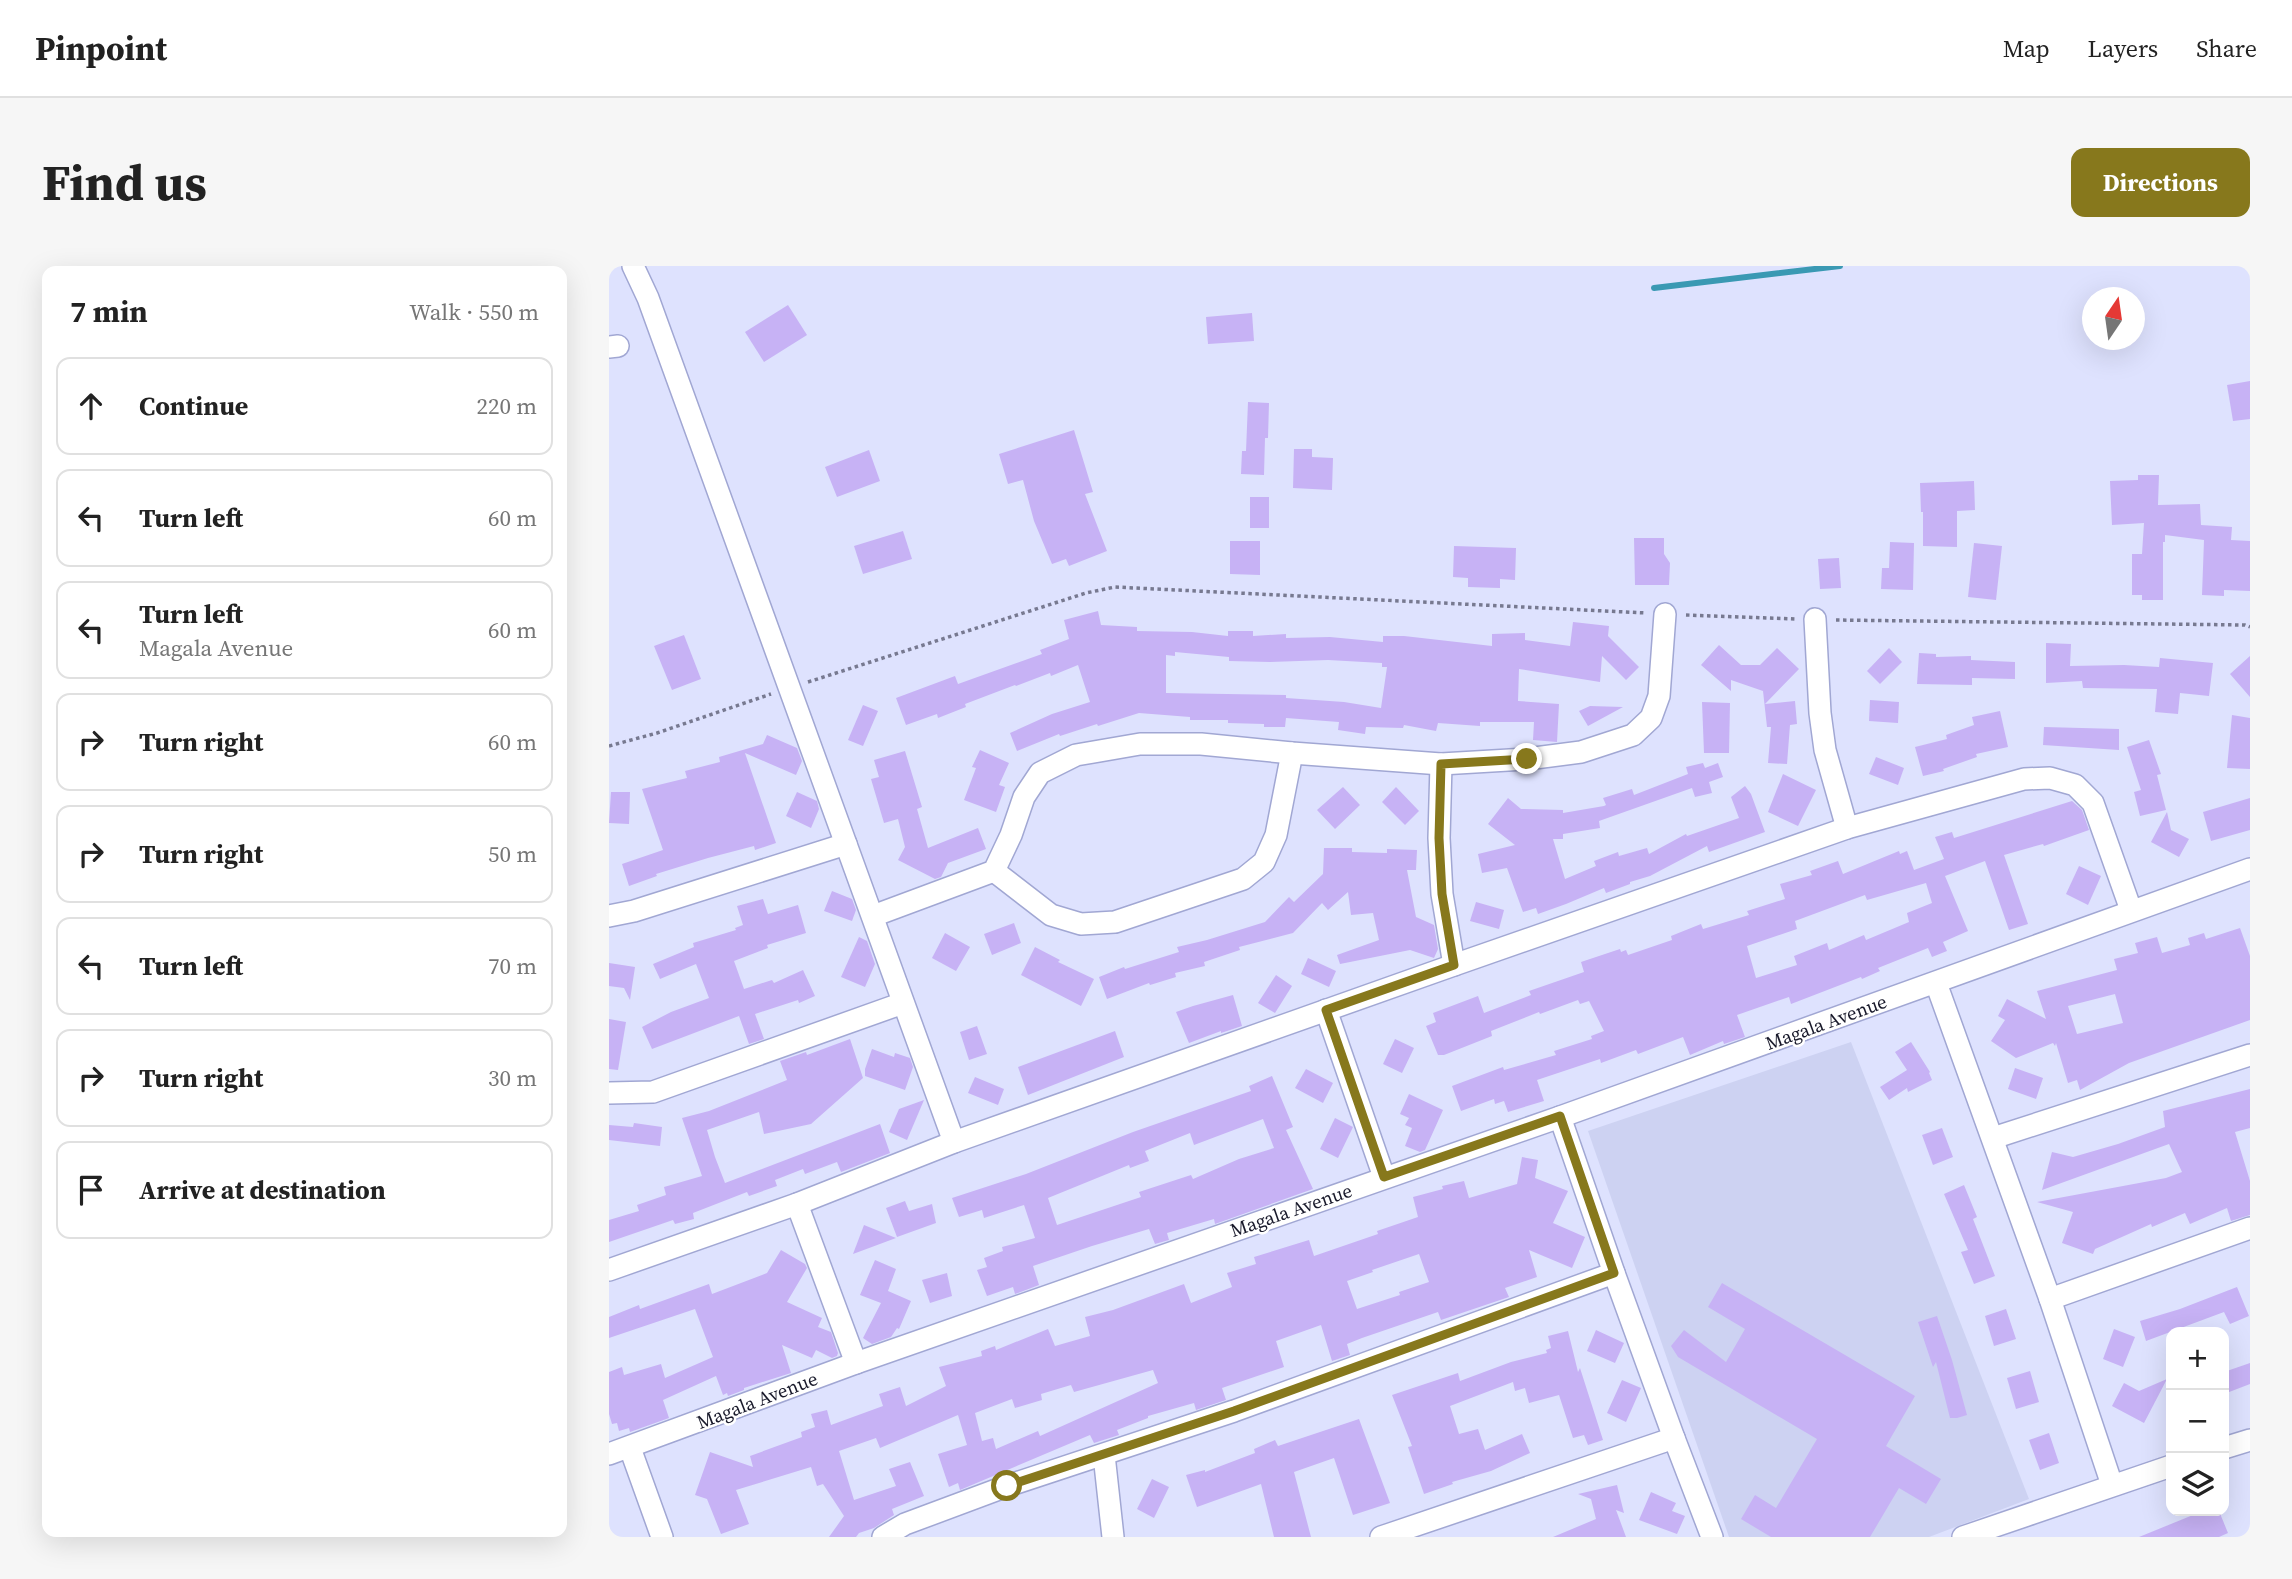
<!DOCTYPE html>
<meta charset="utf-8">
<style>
:root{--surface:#fff;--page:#f6f6f6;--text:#222;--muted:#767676;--line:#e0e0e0;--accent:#87781c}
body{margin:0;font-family:"Source Serif 4",serif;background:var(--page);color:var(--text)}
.controls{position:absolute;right:21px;bottom:21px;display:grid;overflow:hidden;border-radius:14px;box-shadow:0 7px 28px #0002}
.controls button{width:63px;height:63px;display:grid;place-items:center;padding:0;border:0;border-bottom:2px solid var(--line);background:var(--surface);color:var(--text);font:35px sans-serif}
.compass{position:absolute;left:1473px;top:21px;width:63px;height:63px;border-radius:50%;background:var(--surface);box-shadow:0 7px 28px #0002;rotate:13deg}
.stop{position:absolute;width:21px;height:21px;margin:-16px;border:5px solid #87781c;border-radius:50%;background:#fff}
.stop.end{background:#87781c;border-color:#fff;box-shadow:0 2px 7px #0008}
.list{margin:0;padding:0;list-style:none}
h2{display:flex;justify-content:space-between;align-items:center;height:91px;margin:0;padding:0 28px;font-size:30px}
h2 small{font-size:23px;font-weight:400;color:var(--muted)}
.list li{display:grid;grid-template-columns:46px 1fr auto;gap:21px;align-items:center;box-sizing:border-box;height:98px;margin:0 14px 14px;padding:0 14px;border:2px solid var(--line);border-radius:14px}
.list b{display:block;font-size:26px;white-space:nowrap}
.list p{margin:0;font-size:23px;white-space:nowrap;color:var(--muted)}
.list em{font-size:23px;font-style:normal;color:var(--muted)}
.icon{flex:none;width:38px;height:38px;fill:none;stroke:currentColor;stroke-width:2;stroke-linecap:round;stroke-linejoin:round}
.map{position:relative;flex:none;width:1641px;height:1271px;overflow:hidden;border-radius:14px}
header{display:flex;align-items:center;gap:42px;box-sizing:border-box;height:98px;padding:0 35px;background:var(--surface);border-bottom:2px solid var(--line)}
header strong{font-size:33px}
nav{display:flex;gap:38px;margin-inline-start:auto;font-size:24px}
.intro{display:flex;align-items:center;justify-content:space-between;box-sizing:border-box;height:168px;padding:0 42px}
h1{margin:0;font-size:49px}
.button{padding:18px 32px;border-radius:14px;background:var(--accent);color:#fff;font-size:24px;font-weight:700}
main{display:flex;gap:42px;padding:0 42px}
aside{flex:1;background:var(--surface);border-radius:14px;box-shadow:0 7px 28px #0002}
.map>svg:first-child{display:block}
</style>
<header>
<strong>Pinpoint</strong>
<nav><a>Map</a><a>Layers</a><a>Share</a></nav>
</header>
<div class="intro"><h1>Find us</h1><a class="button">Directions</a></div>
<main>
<aside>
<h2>7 min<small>Walk · 550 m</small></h2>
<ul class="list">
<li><svg class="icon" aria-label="ahead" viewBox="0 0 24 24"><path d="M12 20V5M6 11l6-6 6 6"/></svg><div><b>Continue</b></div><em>220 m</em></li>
<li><svg class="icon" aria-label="left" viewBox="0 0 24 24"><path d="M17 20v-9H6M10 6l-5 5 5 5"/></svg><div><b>Turn left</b></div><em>60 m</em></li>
<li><svg class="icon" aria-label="left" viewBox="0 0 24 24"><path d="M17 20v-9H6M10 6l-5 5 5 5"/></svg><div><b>Turn left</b><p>Magala Avenue</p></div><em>60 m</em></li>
<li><svg class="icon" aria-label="right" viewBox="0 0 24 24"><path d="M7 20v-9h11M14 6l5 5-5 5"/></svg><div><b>Turn right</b></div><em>60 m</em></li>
<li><svg class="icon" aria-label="right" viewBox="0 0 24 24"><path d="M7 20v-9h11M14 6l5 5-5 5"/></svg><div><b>Turn right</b></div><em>50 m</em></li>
<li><svg class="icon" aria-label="left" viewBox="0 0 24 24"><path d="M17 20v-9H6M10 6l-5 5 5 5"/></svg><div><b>Turn left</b></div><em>70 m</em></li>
<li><svg class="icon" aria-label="right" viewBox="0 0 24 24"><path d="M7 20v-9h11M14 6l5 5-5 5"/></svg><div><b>Turn right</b></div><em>30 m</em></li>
<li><svg class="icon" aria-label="arrive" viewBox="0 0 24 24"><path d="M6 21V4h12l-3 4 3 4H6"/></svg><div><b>Arrive at destination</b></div></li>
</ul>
</aside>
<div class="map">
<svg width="1641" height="1271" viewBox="0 0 1641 1271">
<rect width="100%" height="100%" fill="#dee2fe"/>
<polygon fill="#cdd2f2" points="1242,776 1420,1233 1320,1271 1120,1271 979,865"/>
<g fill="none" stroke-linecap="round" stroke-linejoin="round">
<polyline stroke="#3a99b3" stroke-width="6" points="1045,22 1231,0"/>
</g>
<g fill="#c7b2f5" fill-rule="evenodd">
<polygon points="179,39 198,69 155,96 136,66"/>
<polygon points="643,47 645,75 599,78 597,51"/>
<polygon points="1641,115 1641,153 1624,155 1618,119"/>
<polygon points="639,136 660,137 659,172 656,172 655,209 632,208 633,185 637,185"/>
<polygon points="465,164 484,226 476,228 498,285 460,300 457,293 443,298 425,255 414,214 399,218 390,188"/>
<polygon points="685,183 703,183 703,191 724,192 723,224 684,222"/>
<polygon points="260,184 271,215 228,231 216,201"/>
<polygon points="1529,209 1550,209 1549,239 1591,238 1592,259 1623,261 1622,274 1641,275 1641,325 1615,324 1615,330 1593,329 1595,274 1556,269 1556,276 1554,276 1554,334 1533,334 1533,329 1523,329 1523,288 1533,288 1535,257 1503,259 1501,215 1529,214"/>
<polygon points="1365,215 1366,244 1348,245 1348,281 1314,280 1314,246 1312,246 1311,217"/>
<rect x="641" y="231" width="19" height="31"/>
<polygon points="294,265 303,293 254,308 245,280"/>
<polygon points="1025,272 1055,272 1055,288 1061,297 1060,319 1026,319"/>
<polygon points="621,275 651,275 651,309 621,308"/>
<polygon points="1281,276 1305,277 1304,324 1272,323 1273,302 1280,302"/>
<polygon points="1365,277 1393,280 1387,334 1359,331"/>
<polygon points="845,280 907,282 906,314 891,313 891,322 859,321 859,312 844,311"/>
<polygon points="1230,292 1232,322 1211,323 1209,293"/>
<path d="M489,345L492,359L528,361V365L583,366L619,370V365H644V370L677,368V372L721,371L774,376V370H795L883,380V368L916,367V374L961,380L964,356L1000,360L999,370L1030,401L1017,414L993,390L991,416L910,403L909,435L950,438L948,476L924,474L925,456H871V460L829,457L827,465L795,459L794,462L757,461L756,468L729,464L730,456L677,452L676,461H655V458L619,457V454H581V451L530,447L489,460L488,458L451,470L450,468L408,485L401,467L443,448L481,436L469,399L442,410L441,407L407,420L406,419L356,438L357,441L329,452L328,448L297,459L287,432L346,410L349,418L433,388L431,384L460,373L455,354ZM566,386L620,391V395L661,396L719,394L773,397V401H778L772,442L735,436L677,432V429L557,427V389L566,390Z"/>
<polygon points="75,369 92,413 63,424 45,380"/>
<polygon points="1437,377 1462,378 1461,400 1515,399 1550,401 1551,392 1604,397 1600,430 1571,427 1569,448 1546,446 1548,423 1474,422 1473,415 1437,417"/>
<polygon points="1110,379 1132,399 1151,399 1168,382 1190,403 1156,438 1186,435 1188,458 1181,459 1178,498 1159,497 1162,461 1158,461 1154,425 1122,414 1122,425 1092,399"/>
<polygon points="1280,382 1293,396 1271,418 1258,405"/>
<polygon points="1310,387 1327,388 1327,391 1362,390 1362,394 1406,396 1406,413 1363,412 1363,419 1308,418"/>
<polygon points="1641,390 1641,431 1621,408"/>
<polygon points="1261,434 1290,436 1289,457 1260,455"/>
<polygon points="1093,436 1121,437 1120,487 1095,487"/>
<polygon points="254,439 269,445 254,480 239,474"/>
<polygon points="981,440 1014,441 979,460 970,445"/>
<polygon points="1391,445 1399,481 1367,488 1368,491 1334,503 1335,505 1314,510 1306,481 1338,473 1337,469 1365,459 1363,451"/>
<polygon points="1623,449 1641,452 1641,503 1618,502"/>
<polygon points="1435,461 1510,463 1510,484 1434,479"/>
<polygon points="158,469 188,482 193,495 187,509 136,487 167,577 146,584 145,580 99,592 47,608 48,610 20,620 13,598 54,584 33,523 78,512 76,505 111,496 110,491 154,478"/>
<polygon points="1540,474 1552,508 1548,509 1557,544 1531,550 1525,526 1532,524 1518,481"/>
<polygon points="371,484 400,497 390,519 396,521 387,546 355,534 367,502 363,501"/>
<polygon points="296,485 313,541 308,543 319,582 369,562 377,583 339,597 332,611 326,613 289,594 296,581 289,553 275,557 262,513 270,511 265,494"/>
<polygon points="1267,491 1295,502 1289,519 1260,508"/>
<polygon points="1094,497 1096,502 1109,497 1114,511 1100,516 1103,527 1086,531 1083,522 990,555 991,562 954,568 954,573 944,573 956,613 987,600 985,595 1009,586 1010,590 1038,582 1040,588 1077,568 1078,570 1130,552 1122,531 1136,520 1142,528 1156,566 1100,586 1098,580 1041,610 1021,616 1021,618 997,627 995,622 957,638 929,648 927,642 914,646 898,602 873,607 869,588 906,579 879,558 899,532 912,543 954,544 954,547 995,540 997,539 994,532 1023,523 1025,529 1079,508 1077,501"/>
<polygon points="1174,508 1207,524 1189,560 1159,546"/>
<polygon points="734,521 751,539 726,563 708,544"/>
<polygon points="787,521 810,545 796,559 773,536"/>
<polygon points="2,526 21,526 20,558 0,557"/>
<polygon points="188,526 208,535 210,543 202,562 177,550"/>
<polygon points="1641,532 1641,564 1602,575 1594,546"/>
<path d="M1463,535L1473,544L1480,564L1435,580L1434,578L1395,589L1419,658L1400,664L1376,595L1336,610L1359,665L1334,676L1338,685L1323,691L1319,682L1269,702L1271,705L1253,713L1252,711L1182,738L1180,731L1128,749L1136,771L1115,778L1114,775L1081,789L1074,771L1029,788L1027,784L992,797L991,793L928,814L935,835L899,846L895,835L886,838L885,833L852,845L843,820L894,801L895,804L947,789L945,785L983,773L982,770L995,765L980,735L971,738L969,734L931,748L930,746L882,765L883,770L835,789H829L817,760L827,756L824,747L869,730L875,747L922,729L920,725L975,706L972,696L1011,683L1012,686L1017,684L1019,689L1063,674L1062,670L1092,658L1094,663L1140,649L1138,645L1176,633L1171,618L1203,609L1201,605L1229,595L1234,608L1290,585L1291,588L1298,585L1305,604L1335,593L1326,571L1343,566L1345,572ZM1317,617L1323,637L1298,647L1300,656L1257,674L1255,669L1220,684L1218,677L1185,690L1188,699L1147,712L1138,680L1188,663L1186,655L1256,629L1258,634Z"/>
<polygon points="1558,546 1562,564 1580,573 1570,591 1542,576"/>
<polygon points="715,582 743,582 743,586 778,587 778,583 808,584 807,604 798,604 807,651 825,659 829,683 825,692 801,684 731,698 728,689 770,674 764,647 742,649 739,626 719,644 713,637 684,667 630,681 631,684 595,696 596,700 566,707 567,711 541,719 540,717 498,733 490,711 515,701 516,703 570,686 568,681 598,674 656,656 680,631 685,636 714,608"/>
<polygon points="1470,600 1492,610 1479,639 1457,628"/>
<polygon points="223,625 243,633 247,644 243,655 215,645"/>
<polygon points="154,633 159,648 189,639 197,667 158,679 159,682 125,695 135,723 163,714 165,717 194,704 206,730 190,737 189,734 146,748 155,773 140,778 130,750 43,783 33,761 62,746 100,732 87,698 51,713 44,698 85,681 84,677 127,664 126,662 134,659 128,640"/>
<polygon points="867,636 895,644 890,663 861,655"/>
<polygon points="405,657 412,677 383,689 375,668"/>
<path d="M1631,662L1641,690V754L1520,797L1471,824L1468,814L1459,817L1447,777L1446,780L1444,777L1407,792L1382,775L1396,754L1389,750L1398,733L1437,753L1428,725L1508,704L1505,693L1529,687L1526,677L1548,671L1553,687L1581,679L1579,672L1595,667L1597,673ZM1506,728L1514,757L1468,768L1459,740Z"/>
<polygon points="336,667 361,681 347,705 323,692"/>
<polygon points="250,671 258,675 266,698 256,721 232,711"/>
<polygon points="426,681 451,694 449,696 485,713 472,740 412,709"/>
<polygon points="699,692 727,705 720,721 692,708"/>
<polygon points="0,697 26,701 21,734 15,722 0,720"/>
<polygon points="667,709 683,720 666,747 649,737"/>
<polygon points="624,729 633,760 612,767 612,765 580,777 567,746 584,740"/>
<polygon points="0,753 17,756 9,804 0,803"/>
<polygon points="368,760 378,788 360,794 351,766"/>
<polygon points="506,765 515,791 419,829 409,801"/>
<polygon points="241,773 254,812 202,858 155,868 150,846 98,864 106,891 116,917 271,858 281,887 232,906 228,896 196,908 194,903 166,914 168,920 140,930 138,926 84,947 85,953 66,958 64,954 0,976 0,954 30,945 28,939 57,929 55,921 93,910 73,852 100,845 178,814 171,795 197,786 198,789"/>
<polygon points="786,773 805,782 793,807 774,798"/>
<polygon points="1302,776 1321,806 1320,807 1323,814 1299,826 1298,822 1280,834 1271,821 1298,804 1286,786"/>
<polygon points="263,783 285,791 286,787 301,792 304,801 296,824 256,810 256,803"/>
<polygon points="1406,802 1434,812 1427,833 1399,823"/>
<polygon points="697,803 724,817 714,837 686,822"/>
<path d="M663,810L684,861L677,864L704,923L606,958L605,953L558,967L560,974L546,978L540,963L483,980L424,1000L430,1019L406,1028L404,1021L378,1030L368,1004L378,1001L375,992L394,985L393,981L426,972L415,939L375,952L373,944L350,951L343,932L417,908L524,866L642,825L640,820ZM654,853L665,882L630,893L584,913L582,909L530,926L532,931L448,959L439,932L520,899L521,902L540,895L536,885L581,867L585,879Z"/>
<polygon points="366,811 395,823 389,839 359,827"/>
<polygon points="1641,823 1641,862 1626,866 1641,915 1641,949 1622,955 1618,942 1581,958 1576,947 1543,961 1542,958 1486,983 1484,988 1453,977 1464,946 1428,936 1557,912 1573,906 1560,878 1433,924 1443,886 1464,891 1509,878 1556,861 1554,845"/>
<polygon points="800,828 834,844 816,884 811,886 796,880 803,862 796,859 800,852 791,848"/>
<polygon points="315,834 298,874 280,866 290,843"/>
<polygon points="726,852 744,861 729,892 711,883"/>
<polygon points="25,857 53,861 51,880 0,874 0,859 24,861"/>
<polygon points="1333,862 1344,891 1324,899 1313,869"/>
<path d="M913,891L929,894L926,912L959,925L944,957L976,971L963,1002L920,984L928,1011L896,1022L900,1031L832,1054L829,1046L753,1072L738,1078L741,1089L723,1095L712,1059L667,1075L675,1101L613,1122L617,1134L587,1144L585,1137L539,1150V1152L508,1164L510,1169L485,1177L481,1169L351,1224L349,1217L340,1221L329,1188L358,1179L349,1149L271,1182L267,1172L230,1185L245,1234L287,1220L280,1203L301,1196L315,1230L283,1243L285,1249L265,1262L250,1267L247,1271H220L235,1250L214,1218L208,1220L202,1201L127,1224L140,1258L112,1268L98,1233L86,1229L101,1186L144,1201L141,1190L193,1171L192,1166L206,1161L202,1148L218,1144L222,1159L274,1140L270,1128L291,1121L297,1140L337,1120L330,1101L373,1090L372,1085L386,1080L387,1084L439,1063L446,1080L481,1070L476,1051L504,1044L575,1018L582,1037L623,1021L618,1007L647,998L645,991L700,974L705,990L769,968L768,965L809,951L804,931L834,923L833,920L855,915L860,932L908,918ZM810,988L820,1016L790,1026L791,1029L748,1043L738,1015L764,1006L763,1004ZM544,1104L549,1117L431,1170L429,1165L387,1183L384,1172L373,1175L366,1147L403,1133L406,1142L433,1134L432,1128L462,1119L465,1126Z"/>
<polygon points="1355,919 1368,951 1364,953 1386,1010 1365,1018 1352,986 1359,984 1335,928"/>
<polygon points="296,935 300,945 323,938 327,957 288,971 277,942"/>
<polygon points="255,959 287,972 244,988"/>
<polygon points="172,984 196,998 198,1002 178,1036 213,1052 209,1061 222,1066 229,1087 228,1090 223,1092 207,1084 203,1092 173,1079 182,1107 135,1122 135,1124 119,1130 118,1127 114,1129 107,1110 54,1134 60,1152 21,1166 20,1162 10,1165 8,1157 3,1158 0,1148 0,1106 13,1101 15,1109 52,1098 56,1112 104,1091 86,1043 0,1072 0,1051 30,1039 31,1043 100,1018 103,1028 158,1007"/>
<polygon points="266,994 287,1003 279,1025 302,1035 290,1063 288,1062 282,1071 263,1078 254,1072 272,1037 251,1029"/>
<polygon points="338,1007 343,1030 321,1037 313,1014"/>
<polygon points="1113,1017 1306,1130 1277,1180 1332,1213 1317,1238 1290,1222 1261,1271 1162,1271 1132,1253 1146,1229 1167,1242 1208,1173 1069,1091 1062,1080 1075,1064 1117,1096 1136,1063 1099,1041"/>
<polygon points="1628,1021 1640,1050 1621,1058 1615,1046 1537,1075 1531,1055 1571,1043"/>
<polygon points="1397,1043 1407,1073 1385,1080 1376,1050"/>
<polygon points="1328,1050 1343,1094 1358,1149 1348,1152 1341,1152 1327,1096 1324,1101 1309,1056"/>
<polygon points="1505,1063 1526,1071 1514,1101 1494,1093"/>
<polygon points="987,1064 1015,1077 1006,1097 978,1085"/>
<polygon points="959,1065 969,1106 971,1102 994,1174 979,1179 975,1169 964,1172 950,1129 920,1137 916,1122 906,1125 904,1116 841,1140 850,1168 869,1163 876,1184 913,1168 921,1187 882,1205 843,1216 844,1218 815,1228 799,1181 803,1180 783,1129 849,1107 851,1115 902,1096 938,1087 937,1084 942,1082 939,1070"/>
<polygon points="1641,1097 1641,1118 1615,1128 1615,1106"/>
<polygon points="1421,1105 1430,1136 1407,1143 1398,1112"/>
<polygon points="1558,1113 1535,1157 1503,1140 1515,1117 1530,1125"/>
<polygon points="1013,1114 1032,1122 1017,1156 998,1147"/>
<polygon points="750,1153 781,1237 744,1249 725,1192 685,1206 702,1271 665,1271 652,1218 588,1241 577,1209 596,1204 596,1206 646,1187 645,1183 666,1174 669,1180"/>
<polygon points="1440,1167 1450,1197 1431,1204 1420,1174"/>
<polygon points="543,1213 560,1221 545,1252 528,1243"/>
<polygon points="1008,1219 1015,1247 1007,1244 1017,1271 944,1271 987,1253 982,1233 969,1228"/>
<polygon points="1042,1226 1067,1237 1063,1245 1076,1250 1068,1268 1030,1254"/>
<polygon points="1582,1245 1610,1245 1619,1267 1610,1271 1530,1271 1584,1249"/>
</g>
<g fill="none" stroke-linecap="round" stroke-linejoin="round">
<g stroke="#a1a7d3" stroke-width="24">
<g id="minor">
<polyline points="24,0 39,32 345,876"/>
<polyline points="0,81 9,80"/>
<polyline points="1206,353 1211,447 1216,484 1238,562"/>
<polyline points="832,498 830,572 833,628 845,699"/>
<polyline points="385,605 442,649 472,658 506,656 634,613 655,596 667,569 683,487"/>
<polyline points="0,650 25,645 237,578"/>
<polyline points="264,650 385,605 402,569 415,531 431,507 467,489 531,478 592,478 683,487 832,498 918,493 972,486 1024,469 1042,452 1050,430 1056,348"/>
<polyline points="1327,717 1441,1033 1503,1219"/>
<polyline points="717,744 775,911"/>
<polyline points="0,827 44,826 294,737"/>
<polyline points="951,851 1005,1007 1065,1172"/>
<polyline points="1384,872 1641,789"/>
<polyline points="188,938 247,1097"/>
<polyline points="0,1004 188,938 345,876 845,699 1238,562 1415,513 1441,512 1466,519 1484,537 1522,644"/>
<polyline points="1441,1033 1641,962"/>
<polyline points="21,1182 53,1271"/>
<polyline points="1615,1182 1641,1174"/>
<polyline points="0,1188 247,1097 951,851 1641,603"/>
<polyline points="495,1189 504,1271"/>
<polyline points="274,1271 296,1258 398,1220 625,1145 1005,1007"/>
<polyline points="772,1271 1065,1172 1103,1271"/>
<polyline points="1354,1271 1562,1200"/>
</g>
</g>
<g stroke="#777990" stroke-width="3.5" stroke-dasharray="3.5 3.5" stroke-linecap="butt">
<polyline points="1077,349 1188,353"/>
<polyline points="1227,354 1636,359 1641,361"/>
<polyline points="199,416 477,327 506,321 1037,347"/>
<polyline points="0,480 48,467 162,428"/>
</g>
<use href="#minor" stroke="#fff" stroke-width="21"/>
</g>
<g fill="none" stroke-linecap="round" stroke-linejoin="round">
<polyline stroke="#87781c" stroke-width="9" points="398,1220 625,1145 1005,1007 951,850 775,911 717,744 845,699 833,628 830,572 832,498 918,493"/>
</g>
<g text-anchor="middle" stroke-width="5" stroke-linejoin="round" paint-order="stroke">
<g font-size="19" fill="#18192a" stroke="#fff">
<text transform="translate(1217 756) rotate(-20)" y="7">Magala Avenue</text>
<text transform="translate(682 944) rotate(-19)" y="7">Magala Avenue</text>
<text transform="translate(148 1134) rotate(-21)" y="7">Magala Avenue</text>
</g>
</g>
</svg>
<div class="controls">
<button>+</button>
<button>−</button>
<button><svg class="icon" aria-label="layers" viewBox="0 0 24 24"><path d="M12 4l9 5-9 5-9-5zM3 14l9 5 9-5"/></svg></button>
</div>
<svg class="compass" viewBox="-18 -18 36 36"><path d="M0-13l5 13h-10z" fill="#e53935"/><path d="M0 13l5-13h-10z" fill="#767676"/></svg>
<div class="stop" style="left:398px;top:1220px"></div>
<div class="stop end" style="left:918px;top:493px"></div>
</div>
</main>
